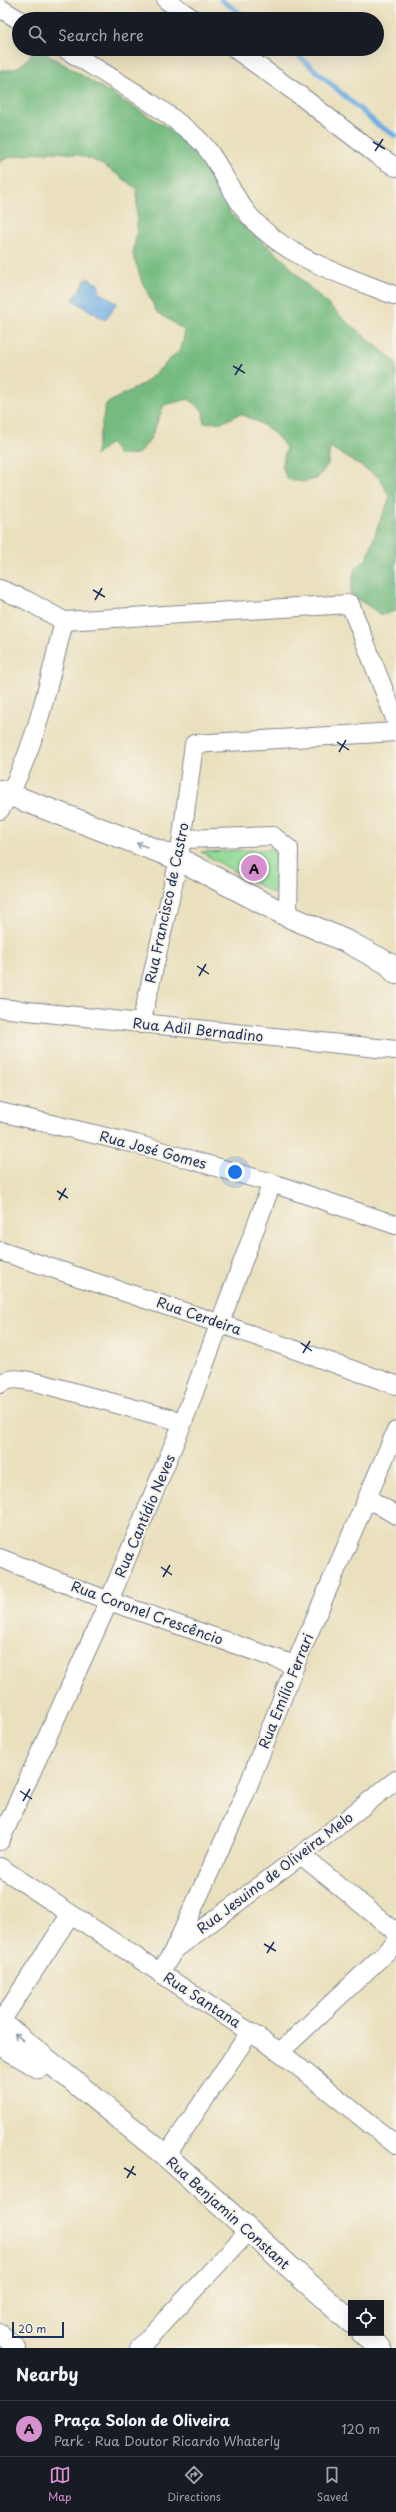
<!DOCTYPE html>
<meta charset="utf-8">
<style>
:root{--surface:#171b24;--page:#20242c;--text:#f1f3f6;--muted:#9ea1a6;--line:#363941;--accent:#d690ce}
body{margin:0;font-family:"Playpen Sans",sans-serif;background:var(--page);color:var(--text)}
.controls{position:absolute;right:12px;bottom:12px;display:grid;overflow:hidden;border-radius:0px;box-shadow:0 4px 16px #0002}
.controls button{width:36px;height:36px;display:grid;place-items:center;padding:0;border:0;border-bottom:1px solid var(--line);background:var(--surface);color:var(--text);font:20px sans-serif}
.scale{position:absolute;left:12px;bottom:10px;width:52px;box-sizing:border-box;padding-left:4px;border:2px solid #1b2f5e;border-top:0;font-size:11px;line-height:14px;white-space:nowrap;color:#1b2f5e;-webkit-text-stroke:3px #f7f3e8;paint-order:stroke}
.you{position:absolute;left:235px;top:1172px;width:14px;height:14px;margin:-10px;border:3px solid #fff;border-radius:50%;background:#1a73e8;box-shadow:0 0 0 6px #1a73e833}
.badge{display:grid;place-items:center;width:26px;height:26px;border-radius:50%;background:var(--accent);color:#111;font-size:13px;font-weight:700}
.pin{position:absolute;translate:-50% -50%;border:2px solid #fff;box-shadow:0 1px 4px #0006}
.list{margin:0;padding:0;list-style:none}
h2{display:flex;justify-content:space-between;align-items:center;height:52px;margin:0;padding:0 16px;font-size:17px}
h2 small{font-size:13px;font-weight:400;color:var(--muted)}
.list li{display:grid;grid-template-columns:26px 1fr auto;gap:12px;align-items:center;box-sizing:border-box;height:56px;padding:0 16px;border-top:1px solid var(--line)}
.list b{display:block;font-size:15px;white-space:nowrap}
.list p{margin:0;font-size:13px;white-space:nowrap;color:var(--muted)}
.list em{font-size:13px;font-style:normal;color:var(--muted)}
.icon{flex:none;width:22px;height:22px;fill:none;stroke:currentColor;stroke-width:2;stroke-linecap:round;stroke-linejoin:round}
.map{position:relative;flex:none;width:396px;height:2348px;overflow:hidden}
.search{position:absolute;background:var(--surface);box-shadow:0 4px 16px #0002;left:12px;right:12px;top:12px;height:44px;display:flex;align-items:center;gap:10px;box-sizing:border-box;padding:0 14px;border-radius:22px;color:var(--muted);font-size:15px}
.sheet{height:108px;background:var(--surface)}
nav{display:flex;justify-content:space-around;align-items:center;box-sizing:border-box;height:56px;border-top:1px solid var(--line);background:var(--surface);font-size:11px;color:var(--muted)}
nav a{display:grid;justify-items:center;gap:2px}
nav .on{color:var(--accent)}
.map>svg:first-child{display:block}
</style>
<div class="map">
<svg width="396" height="2348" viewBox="0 0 396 2348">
<rect width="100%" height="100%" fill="#f7f3e8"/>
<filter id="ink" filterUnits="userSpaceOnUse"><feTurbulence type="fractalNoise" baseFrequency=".025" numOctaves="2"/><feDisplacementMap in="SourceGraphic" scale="8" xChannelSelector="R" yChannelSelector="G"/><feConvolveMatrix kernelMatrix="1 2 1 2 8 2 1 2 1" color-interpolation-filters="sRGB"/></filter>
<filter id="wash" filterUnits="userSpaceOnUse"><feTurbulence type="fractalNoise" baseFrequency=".012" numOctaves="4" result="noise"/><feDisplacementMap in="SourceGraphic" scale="16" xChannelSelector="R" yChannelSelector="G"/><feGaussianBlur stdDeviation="0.9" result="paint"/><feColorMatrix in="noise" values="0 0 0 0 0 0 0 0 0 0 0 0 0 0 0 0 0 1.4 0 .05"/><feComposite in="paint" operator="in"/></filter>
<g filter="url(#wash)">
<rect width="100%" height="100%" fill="#eae0bd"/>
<path fill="#91db97" stroke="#56857a" d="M274,849C283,865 280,877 274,894L201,852Z"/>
<path fill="#74bb80" stroke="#48756f" d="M34,50L42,51L191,142L207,160L230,214L284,260L303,281L346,321L396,362V611L382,615L350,594L355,568L367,559L378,525L390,498L380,478L330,447L328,464L317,479L302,482L287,479L282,466L286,448C275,430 259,421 240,414L223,422L204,423L203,411L189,399L164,405L150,440L138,454L119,455L110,443L95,456L106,404L146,382L181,349L185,331L156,311L141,279L133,254L137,229V189C98,159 77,146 25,155C16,156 6,156 0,163V70C17,72 25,63 34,50Z"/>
<polygon fill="#6faee2" stroke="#456ea0" points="87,278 98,284 100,293 117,303 105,320 73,300"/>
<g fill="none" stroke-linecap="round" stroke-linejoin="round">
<g stroke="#6faee2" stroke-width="5">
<polyline points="221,0 249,19"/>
<polyline points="291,49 378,125 396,136"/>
</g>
</g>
</g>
<g filter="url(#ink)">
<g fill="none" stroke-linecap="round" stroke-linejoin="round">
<g stroke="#82888e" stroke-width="20">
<g id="minor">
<polyline points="166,0 193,19"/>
<polyline points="0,8 19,20"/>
<path d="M65,49C109,77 157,103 196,137C218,157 227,187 245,210C280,257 344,275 396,296"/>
<polyline points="235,49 302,97 378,156 396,167"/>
<polyline points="0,589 26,600 64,621"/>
<polyline points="64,621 350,604 396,721"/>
<path d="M0,810C35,755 48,684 64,621"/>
<polyline points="182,839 273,836 289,849 288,916"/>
<polyline points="0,1008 396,1050"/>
<polyline points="141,1024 179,859 194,744 396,732"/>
<polyline points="0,1112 136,1144 272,1183 396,1225"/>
<polyline points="0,1251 221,1324 396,1385"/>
<path d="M0,1384C12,1375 27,1381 40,1383L183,1422"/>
<polyline points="367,1498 396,1515"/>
<polyline points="0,1558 109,1601 295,1665"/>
<polyline points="0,1841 109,1601 183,1422 272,1183"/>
<polyline points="301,1855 396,1932"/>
<polyline points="0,1867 280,2052 396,2145"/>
<polyline points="174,1950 245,1794 295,1665 396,1431"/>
<polyline points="160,1973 174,1950 301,1855 396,1780"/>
<polyline points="0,2023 70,1915"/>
<polyline points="280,2052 396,1943"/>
<polyline points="166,2156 250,2032"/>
<polyline points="0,2333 17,2348"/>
<polyline points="139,2348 248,2232"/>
</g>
</g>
<g stroke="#82888e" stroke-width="24">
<g id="secondary">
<polyline points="0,791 179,859 288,916 348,942 389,964 396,973"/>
<polyline points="0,2022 166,2156 351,2322"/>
<polyline points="0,2044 39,2067"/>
<polyline points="363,2333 380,2348"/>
</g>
</g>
<use href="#minor" stroke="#fff" stroke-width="18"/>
<use href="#secondary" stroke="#fff" stroke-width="22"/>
</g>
<defs><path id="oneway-shaft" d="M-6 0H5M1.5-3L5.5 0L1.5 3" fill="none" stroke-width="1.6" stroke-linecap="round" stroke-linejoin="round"/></defs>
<g stroke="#8d97ae">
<use href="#oneway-shaft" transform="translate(142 845) rotate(-159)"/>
<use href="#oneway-shaft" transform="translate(19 2037) rotate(-141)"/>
</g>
</g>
<path fill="none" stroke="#1b2f5e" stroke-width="1.5" d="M373,142L385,149M375,151L383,139M233,366L245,373M235,375L242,364M93,590L105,597M95,600L102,588M337,742L349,750M339,752L346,740M197,966L209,974M199,976L206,964M57,1191L68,1198M59,1200L66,1188M301,1343L312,1351M303,1353L310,1341M161,1567L172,1575M163,1577L170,1565M20,1791L32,1799M23,1801L30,1789M264,1944L276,1951M267,1953L274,1942M124,2168L136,2175M127,2178L134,2166"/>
<g text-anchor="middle" stroke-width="4" stroke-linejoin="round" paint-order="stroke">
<g font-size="14" fill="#1b2f5e" stroke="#f7f3e8">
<text transform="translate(167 903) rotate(-78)" y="5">Rua Francisco de Castro</text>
<text transform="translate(198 1030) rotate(6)" y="5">Rua Adil Bernadino</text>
<text transform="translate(153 1150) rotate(15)" y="5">Rua José Gomes</text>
<text transform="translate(199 1316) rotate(19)" y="5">Rua Cerdeira</text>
<text transform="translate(145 1516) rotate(-67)" y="5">Rua Cantídio Neves</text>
<text transform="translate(147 1613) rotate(20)" y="5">Rua Coronel Crescêncio</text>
<text transform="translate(286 1691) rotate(-68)" y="5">Rua Emílio Ferrari</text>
<text transform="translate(275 1873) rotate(-37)" y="5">Rua Jesuino de Oliveira Melo</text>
<text transform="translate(202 2000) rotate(33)" y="5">Rua Santana</text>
<text transform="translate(228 2213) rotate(42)" y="5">Rua Benjamin Constant</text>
</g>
</g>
</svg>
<div class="controls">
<button><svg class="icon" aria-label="locate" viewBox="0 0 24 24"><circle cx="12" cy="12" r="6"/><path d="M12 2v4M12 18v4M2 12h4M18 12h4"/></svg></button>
</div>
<div class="scale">20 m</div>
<div class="you"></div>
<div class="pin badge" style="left:254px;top:868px">A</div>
<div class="search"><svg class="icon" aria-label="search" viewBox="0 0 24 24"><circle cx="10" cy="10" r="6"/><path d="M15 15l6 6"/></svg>Search here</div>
</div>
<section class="sheet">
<h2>Nearby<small></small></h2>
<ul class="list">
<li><span class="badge">A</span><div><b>Praça Solon de Oliveira</b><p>Park · Rua Doutor Ricardo Whaterly</p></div><em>120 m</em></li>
</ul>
</section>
<nav>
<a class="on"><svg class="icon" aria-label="map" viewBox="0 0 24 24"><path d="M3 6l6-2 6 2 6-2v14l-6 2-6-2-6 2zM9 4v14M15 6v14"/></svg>Map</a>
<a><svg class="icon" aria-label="directions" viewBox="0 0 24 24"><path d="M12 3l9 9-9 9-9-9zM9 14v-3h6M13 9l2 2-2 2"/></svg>Directions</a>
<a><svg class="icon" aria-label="saved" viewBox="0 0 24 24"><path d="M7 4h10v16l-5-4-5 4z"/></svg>Saved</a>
</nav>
